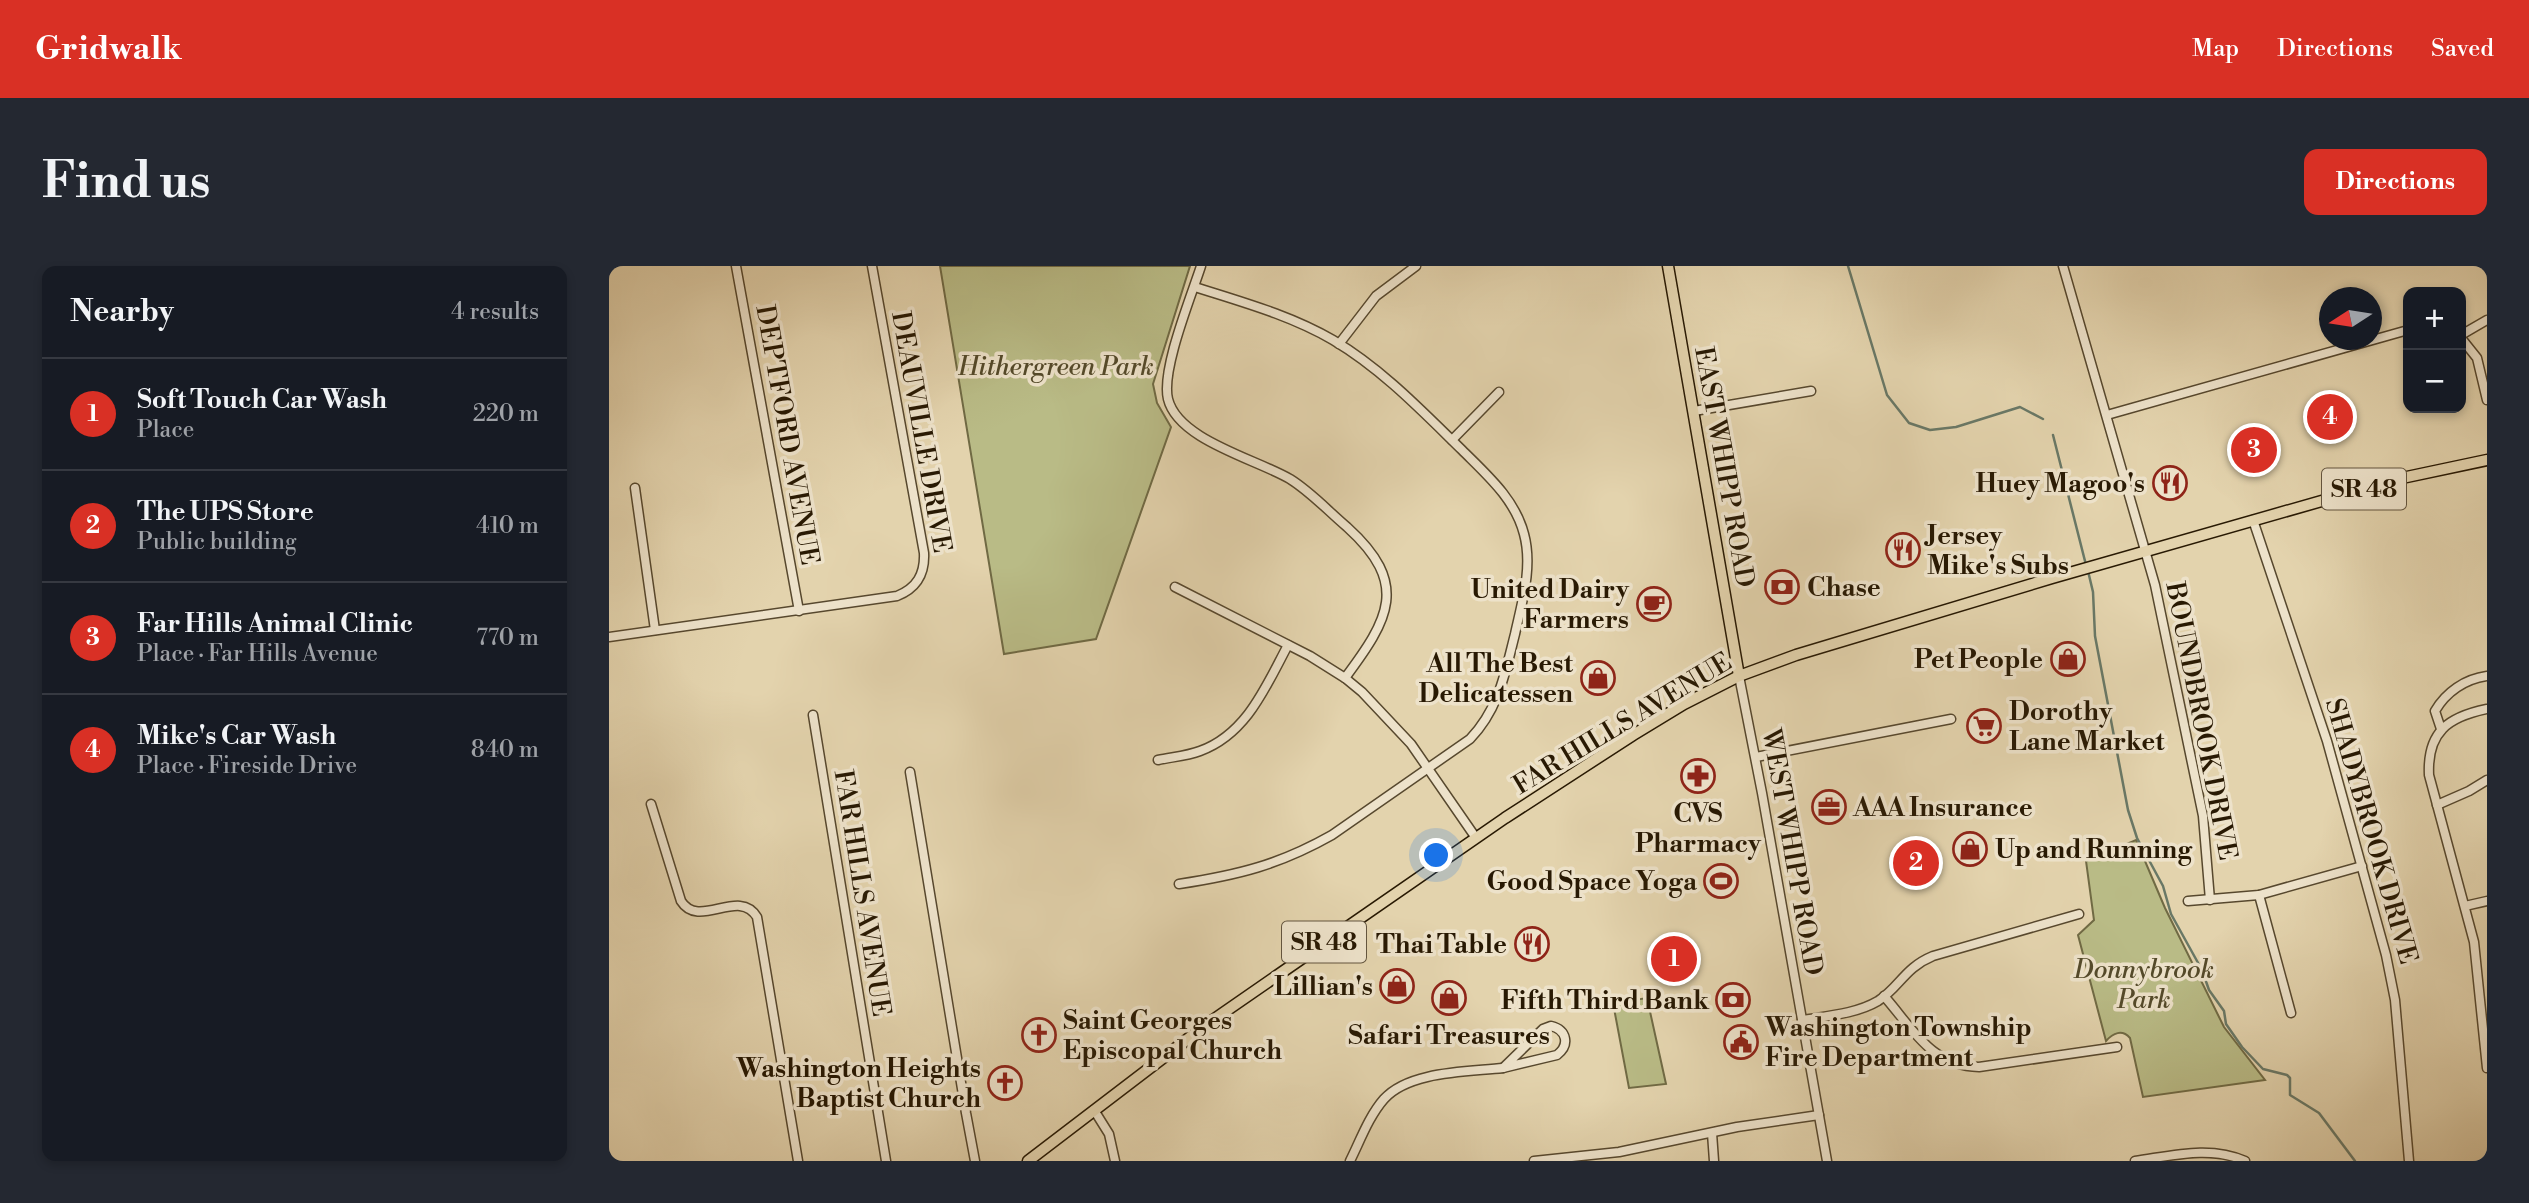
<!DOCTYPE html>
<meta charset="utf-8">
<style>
:root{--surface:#171b24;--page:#242831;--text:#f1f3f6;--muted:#9ea1a6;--line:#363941;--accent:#d93025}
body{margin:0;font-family:"Libre Bodoni",serif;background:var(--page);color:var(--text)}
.controls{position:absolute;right:21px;top:21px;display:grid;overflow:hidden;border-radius:14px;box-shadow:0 4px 10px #0003}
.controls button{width:63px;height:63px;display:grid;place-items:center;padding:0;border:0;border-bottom:2px solid var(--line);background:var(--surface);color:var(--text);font:35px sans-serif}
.compass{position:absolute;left:1710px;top:21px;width:63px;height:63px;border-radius:50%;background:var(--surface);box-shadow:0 4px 10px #0003;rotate:258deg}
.you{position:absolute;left:828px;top:590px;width:24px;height:24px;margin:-18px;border:5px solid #fff;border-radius:50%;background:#1a73e8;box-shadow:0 0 0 10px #1a73e833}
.badge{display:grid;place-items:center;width:46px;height:46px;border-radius:50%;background:var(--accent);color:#fff;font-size:23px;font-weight:700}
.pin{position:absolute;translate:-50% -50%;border:4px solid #fff;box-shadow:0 2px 7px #0006}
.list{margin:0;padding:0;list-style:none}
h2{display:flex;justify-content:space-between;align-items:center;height:91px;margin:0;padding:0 28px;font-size:30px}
h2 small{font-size:23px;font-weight:400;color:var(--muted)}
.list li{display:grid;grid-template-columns:46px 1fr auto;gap:21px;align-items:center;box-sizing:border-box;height:112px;padding:0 28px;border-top:2px solid var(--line)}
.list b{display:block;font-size:26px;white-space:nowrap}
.list p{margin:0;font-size:23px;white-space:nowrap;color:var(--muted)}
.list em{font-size:23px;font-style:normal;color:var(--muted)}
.map{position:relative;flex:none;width:1878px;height:895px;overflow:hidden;border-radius:14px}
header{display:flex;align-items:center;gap:42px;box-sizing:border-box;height:98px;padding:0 35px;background:var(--accent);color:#fff}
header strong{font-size:33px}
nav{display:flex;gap:38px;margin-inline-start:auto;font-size:24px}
.intro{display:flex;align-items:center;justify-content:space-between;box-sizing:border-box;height:168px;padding:0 42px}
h1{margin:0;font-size:49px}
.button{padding:18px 32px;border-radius:14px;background:var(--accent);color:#fff;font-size:24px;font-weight:700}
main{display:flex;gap:42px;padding:0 42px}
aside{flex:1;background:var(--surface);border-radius:14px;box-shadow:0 4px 10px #0003}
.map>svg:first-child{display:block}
</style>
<header>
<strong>Gridwalk</strong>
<nav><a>Map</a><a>Directions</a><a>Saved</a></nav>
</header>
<div class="intro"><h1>Find us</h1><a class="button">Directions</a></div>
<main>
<aside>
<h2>Nearby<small>4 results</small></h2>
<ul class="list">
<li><span class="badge">1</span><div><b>Soft Touch Car Wash</b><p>Place</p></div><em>220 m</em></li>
<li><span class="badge">2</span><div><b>The UPS Store</b><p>Public building</p></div><em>410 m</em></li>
<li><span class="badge">3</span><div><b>Far Hills Animal Clinic</b><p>Place · Far Hills Avenue</p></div><em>770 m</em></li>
<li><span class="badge">4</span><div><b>Mike's Car Wash</b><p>Place · Fireside Drive</p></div><em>840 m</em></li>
</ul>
</aside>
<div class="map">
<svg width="1878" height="895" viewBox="0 0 1878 895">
<rect width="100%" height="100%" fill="#e3d3ad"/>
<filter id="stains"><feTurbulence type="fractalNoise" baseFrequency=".00286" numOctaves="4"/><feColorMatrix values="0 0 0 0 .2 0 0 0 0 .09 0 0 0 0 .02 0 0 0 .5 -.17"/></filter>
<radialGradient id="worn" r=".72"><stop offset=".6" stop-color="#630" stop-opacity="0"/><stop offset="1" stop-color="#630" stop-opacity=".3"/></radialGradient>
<g fill="#b9bb86" stroke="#706a44" stroke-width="2">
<polygon points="331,0 581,0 544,118 548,137 562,161 487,373 395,388"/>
<path d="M1527,574L1556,642L1615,761L1656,814L1534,831L1521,772C1513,763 1504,767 1497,775L1469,669L1485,654L1477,595Z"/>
<polygon points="1038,732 1057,818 1020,822 1004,737"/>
</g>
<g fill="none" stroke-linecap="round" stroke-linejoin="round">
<g stroke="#697866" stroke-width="2.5">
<polyline points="1239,0 1278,129 1300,157 1321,164 1347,161 1411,141 1434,153"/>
<polyline points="1444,169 1477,299"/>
<polyline points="1479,305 1484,326 1486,370 1519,544 1528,572 1554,620 1562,648 1593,704 1600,724 1615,745 1617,758 1633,781 1654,803 1678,809 1681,812 1681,829 1710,847 1746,895"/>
</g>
<g stroke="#57482e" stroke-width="11">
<g id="minor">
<polyline points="127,0 190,345"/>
<path d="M592,0C582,31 552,104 559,133C569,174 647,193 681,213C702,226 719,245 738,261C801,318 780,353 736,412"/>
<polyline points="1454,0 1546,319 1594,550 1601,634"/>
<polyline points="1852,69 1878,54"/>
<polyline points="1852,72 1868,92 1878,134"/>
<polyline points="730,78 767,30 807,0"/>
<polyline points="1085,145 1202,125"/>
<polyline points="1498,149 1799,64"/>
<polyline points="843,174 890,126"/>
<polyline points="26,222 46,364"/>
<polyline points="1644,254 1718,475 1777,689 1786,734 1800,895"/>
<polyline points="566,321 701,390 736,412 753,426 802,478 867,572"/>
<path d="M0,371L288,330C308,322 316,308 315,287L263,0"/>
<polyline points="1130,410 1153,527 1218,895"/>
<path d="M1878,443C1839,451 1818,466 1820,509L1865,676L1878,802"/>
<polyline points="204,449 277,895"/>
<path d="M1832,463L1826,445C1837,426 1856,413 1878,410"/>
<polyline points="1147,491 1342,453"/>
<path d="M549,494C563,491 578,490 591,485C638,468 657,420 679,379"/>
<polyline points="301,506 357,847 366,895"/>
<path d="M42,538L72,635C90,664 130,621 148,651L189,895"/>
<polyline points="1828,539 1860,525 1878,514"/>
<path d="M570,618C629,609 670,599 723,569L861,473C890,443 896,407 906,368C913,336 924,301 915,268C906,233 878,209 853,184C813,145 773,103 724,74C681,49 633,36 586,21"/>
<polyline points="1650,629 1682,747"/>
<polyline points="1579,635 1650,629 1753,600"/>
<polyline points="1856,640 1878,635"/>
<path d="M1275,730C1304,763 1322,800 1370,801L1508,781"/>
<path d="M1193,754C1217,750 1247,748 1269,735C1291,721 1295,702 1324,690L1470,648"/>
<path d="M942,760C958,764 961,779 948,789L894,802L934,763Z"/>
<polyline points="485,844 500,868 506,895"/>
<polyline points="1103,867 1105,895"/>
<path d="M741,895C751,875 760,850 775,833C800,805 858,806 894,802"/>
<polyline points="925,895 1010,886 1128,861 1210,849"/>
<path d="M1526,895C1562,890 1601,879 1636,895"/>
</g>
</g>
<g stroke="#281903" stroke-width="13">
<g id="major">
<polyline points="1059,0 1130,410"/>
<polyline points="419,895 601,756 896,552 1024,469 1075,438 1130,410 1187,389 1443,312 1793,212 1878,194"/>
</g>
</g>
<use href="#minor" stroke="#ede2ca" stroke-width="8"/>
<use href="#major" stroke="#e3d3ad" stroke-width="10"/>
</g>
<defs>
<g id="restaurant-ring" transform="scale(1.75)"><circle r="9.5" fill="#ede2ca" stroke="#8f2418" stroke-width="1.5"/><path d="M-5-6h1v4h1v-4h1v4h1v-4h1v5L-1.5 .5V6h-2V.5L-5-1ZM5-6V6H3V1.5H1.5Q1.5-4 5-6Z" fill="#8f2418"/></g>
<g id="bank-ring" transform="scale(1.75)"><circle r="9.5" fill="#ede2ca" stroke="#8f2418" stroke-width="1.5"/><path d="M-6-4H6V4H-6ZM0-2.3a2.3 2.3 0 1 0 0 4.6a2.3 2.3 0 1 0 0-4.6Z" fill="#8f2418"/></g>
<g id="cafe-ring" transform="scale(1.75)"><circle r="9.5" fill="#ede2ca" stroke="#8f2418" stroke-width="1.5"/><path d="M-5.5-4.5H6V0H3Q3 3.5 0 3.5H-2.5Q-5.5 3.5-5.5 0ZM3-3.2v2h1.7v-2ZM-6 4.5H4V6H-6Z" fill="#8f2418"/></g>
<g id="shop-ring" transform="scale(1.75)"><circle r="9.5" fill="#ede2ca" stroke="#8f2418" stroke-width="1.5"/><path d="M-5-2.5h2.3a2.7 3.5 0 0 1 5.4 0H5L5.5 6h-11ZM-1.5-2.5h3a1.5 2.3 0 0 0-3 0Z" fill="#8f2418"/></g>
<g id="supermarket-ring" transform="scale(1.75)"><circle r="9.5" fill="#ede2ca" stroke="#8f2418" stroke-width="1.5"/><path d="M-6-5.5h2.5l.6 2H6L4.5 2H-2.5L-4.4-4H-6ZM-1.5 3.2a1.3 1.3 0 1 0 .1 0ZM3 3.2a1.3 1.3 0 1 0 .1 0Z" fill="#8f2418"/></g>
<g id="pharmacy-ring" transform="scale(1.75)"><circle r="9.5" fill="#ede2ca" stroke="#8f2418" stroke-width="1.5"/><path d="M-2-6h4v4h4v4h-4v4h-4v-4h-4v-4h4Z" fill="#8f2418"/></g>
<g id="office-ring" transform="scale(1.75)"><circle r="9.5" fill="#ede2ca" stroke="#8f2418" stroke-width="1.5"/><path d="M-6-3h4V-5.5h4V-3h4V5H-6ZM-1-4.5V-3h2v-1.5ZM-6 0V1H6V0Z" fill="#8f2418"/></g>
<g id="stadium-ring" transform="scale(1.75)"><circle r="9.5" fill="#ede2ca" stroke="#8f2418" stroke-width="1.5"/><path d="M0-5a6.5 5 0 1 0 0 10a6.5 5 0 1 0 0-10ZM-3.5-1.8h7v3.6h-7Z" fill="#8f2418"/></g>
<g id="church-ring" transform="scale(1.75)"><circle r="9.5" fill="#ede2ca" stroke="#8f2418" stroke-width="1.5"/><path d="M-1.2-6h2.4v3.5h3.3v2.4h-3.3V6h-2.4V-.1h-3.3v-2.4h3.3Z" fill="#8f2418"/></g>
<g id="civic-ring" transform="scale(1.75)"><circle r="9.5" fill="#ede2ca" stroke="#8f2418" stroke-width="1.5"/><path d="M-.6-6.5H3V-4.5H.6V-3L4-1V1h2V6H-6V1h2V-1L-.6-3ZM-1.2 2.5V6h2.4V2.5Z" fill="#8f2418"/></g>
</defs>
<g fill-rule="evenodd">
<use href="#restaurant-ring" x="1561" y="217"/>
<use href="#restaurant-ring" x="1294" y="284"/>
<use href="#bank-ring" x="1173" y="321"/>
<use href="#cafe-ring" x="1045" y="338"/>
<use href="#shop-ring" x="1459" y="393"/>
<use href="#shop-ring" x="989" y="412"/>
<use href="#supermarket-ring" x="1375" y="460"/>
<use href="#pharmacy-ring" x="1089" y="510"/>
<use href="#office-ring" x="1220" y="541"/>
<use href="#shop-ring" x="1361" y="583"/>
<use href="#stadium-ring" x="1112" y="615"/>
<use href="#restaurant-ring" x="923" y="678"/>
<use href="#shop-ring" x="788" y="720"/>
<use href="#shop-ring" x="840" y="732"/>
<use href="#bank-ring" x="1124" y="734"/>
<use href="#church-ring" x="430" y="769"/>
<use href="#civic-ring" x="1132" y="776"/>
<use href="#church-ring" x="396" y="817"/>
</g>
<g text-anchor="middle" stroke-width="7" stroke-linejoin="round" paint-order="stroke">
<g fill="#ede2ca" stroke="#63553f" stroke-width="2">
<rect x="1713" y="202.5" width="84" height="41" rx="5"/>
<rect x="673" y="655.5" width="84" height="41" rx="5"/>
</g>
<g font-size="24" font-weight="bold" fill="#281903">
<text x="1755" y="231">SR 48</text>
<text x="715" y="684">SR 48</text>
</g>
<g font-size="26" font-style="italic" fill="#544a2a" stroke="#ede2ca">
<text x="447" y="109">Hithergreen Park</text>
<text x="1535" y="712">Donnybrook<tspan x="1535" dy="30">Park</tspan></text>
</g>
<g font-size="26" fill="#281903" stroke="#ede2ca">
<text transform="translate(313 166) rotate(80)" y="9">DEAUVILLE DRIVE</text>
<text transform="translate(179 169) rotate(80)" y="9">DEPTFORD AVENUE</text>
<text transform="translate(1116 201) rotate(80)" y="9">EAST WHIPP ROAD</text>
<text transform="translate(1593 455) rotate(79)" y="9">BOUNDBROOK DRIVE</text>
<text transform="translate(1013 457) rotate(-31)" y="9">FAR HILLS AVENUE</text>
<text transform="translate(1763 565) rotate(74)" y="9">SHADYBROOK DRIVE</text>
<text transform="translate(1184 586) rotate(80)" y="9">WEST WHIPP ROAD</text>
<text transform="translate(254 627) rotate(81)" y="9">FAR HILLS AVENUE</text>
</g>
<g font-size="26" font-weight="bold" fill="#281903" stroke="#ede2ca" text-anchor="end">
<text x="1536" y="226">Huey Magoo's</text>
<text x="1318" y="278" text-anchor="start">Jersey<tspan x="1318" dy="30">Mike's Subs</tspan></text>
<text x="1198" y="330" text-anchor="start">Chase</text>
<text x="1020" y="332">United Dairy<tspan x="1020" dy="30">Farmers</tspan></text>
<text x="1434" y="402">Pet People</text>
<text x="964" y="406">All The Best<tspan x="964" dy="30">Delicatessen</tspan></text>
<text x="1400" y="454" text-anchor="start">Dorothy<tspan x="1400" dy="30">Lane Market</tspan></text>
<text x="1244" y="550" text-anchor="start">AAA Insurance</text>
<text x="1089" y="556" text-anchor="middle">CVS<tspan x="1089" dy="30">Pharmacy</tspan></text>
<text x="1386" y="592" text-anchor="start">Up and Running</text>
<text x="1088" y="624">Good Space Yoga</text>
<text x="898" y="687">Thai Table</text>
<text x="764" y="729">Lillian's</text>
<text x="1100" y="743">Fifth Third Bank</text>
<text x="454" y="763" text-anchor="start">Saint Georges<tspan x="454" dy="30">Episcopal Church</tspan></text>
<text x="1156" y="770" text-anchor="start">Washington Township<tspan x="1156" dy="30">Fire Department</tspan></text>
<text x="840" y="778" text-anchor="middle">Safari Treasures</text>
<text x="372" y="811">Washington Heights<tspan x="372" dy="30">Baptist Church</tspan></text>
</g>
</g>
<rect width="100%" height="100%" filter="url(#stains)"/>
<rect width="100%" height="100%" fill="url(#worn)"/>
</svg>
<div class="controls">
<button>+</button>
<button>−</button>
</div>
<svg class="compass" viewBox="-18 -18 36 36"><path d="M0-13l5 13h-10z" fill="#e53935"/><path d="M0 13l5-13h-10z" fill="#9ea1a6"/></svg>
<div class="you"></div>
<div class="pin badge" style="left:1065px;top:693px">1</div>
<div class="pin badge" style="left:1307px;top:597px">2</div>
<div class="pin badge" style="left:1645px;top:184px">3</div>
<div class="pin badge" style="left:1721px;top:151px">4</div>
</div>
</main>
